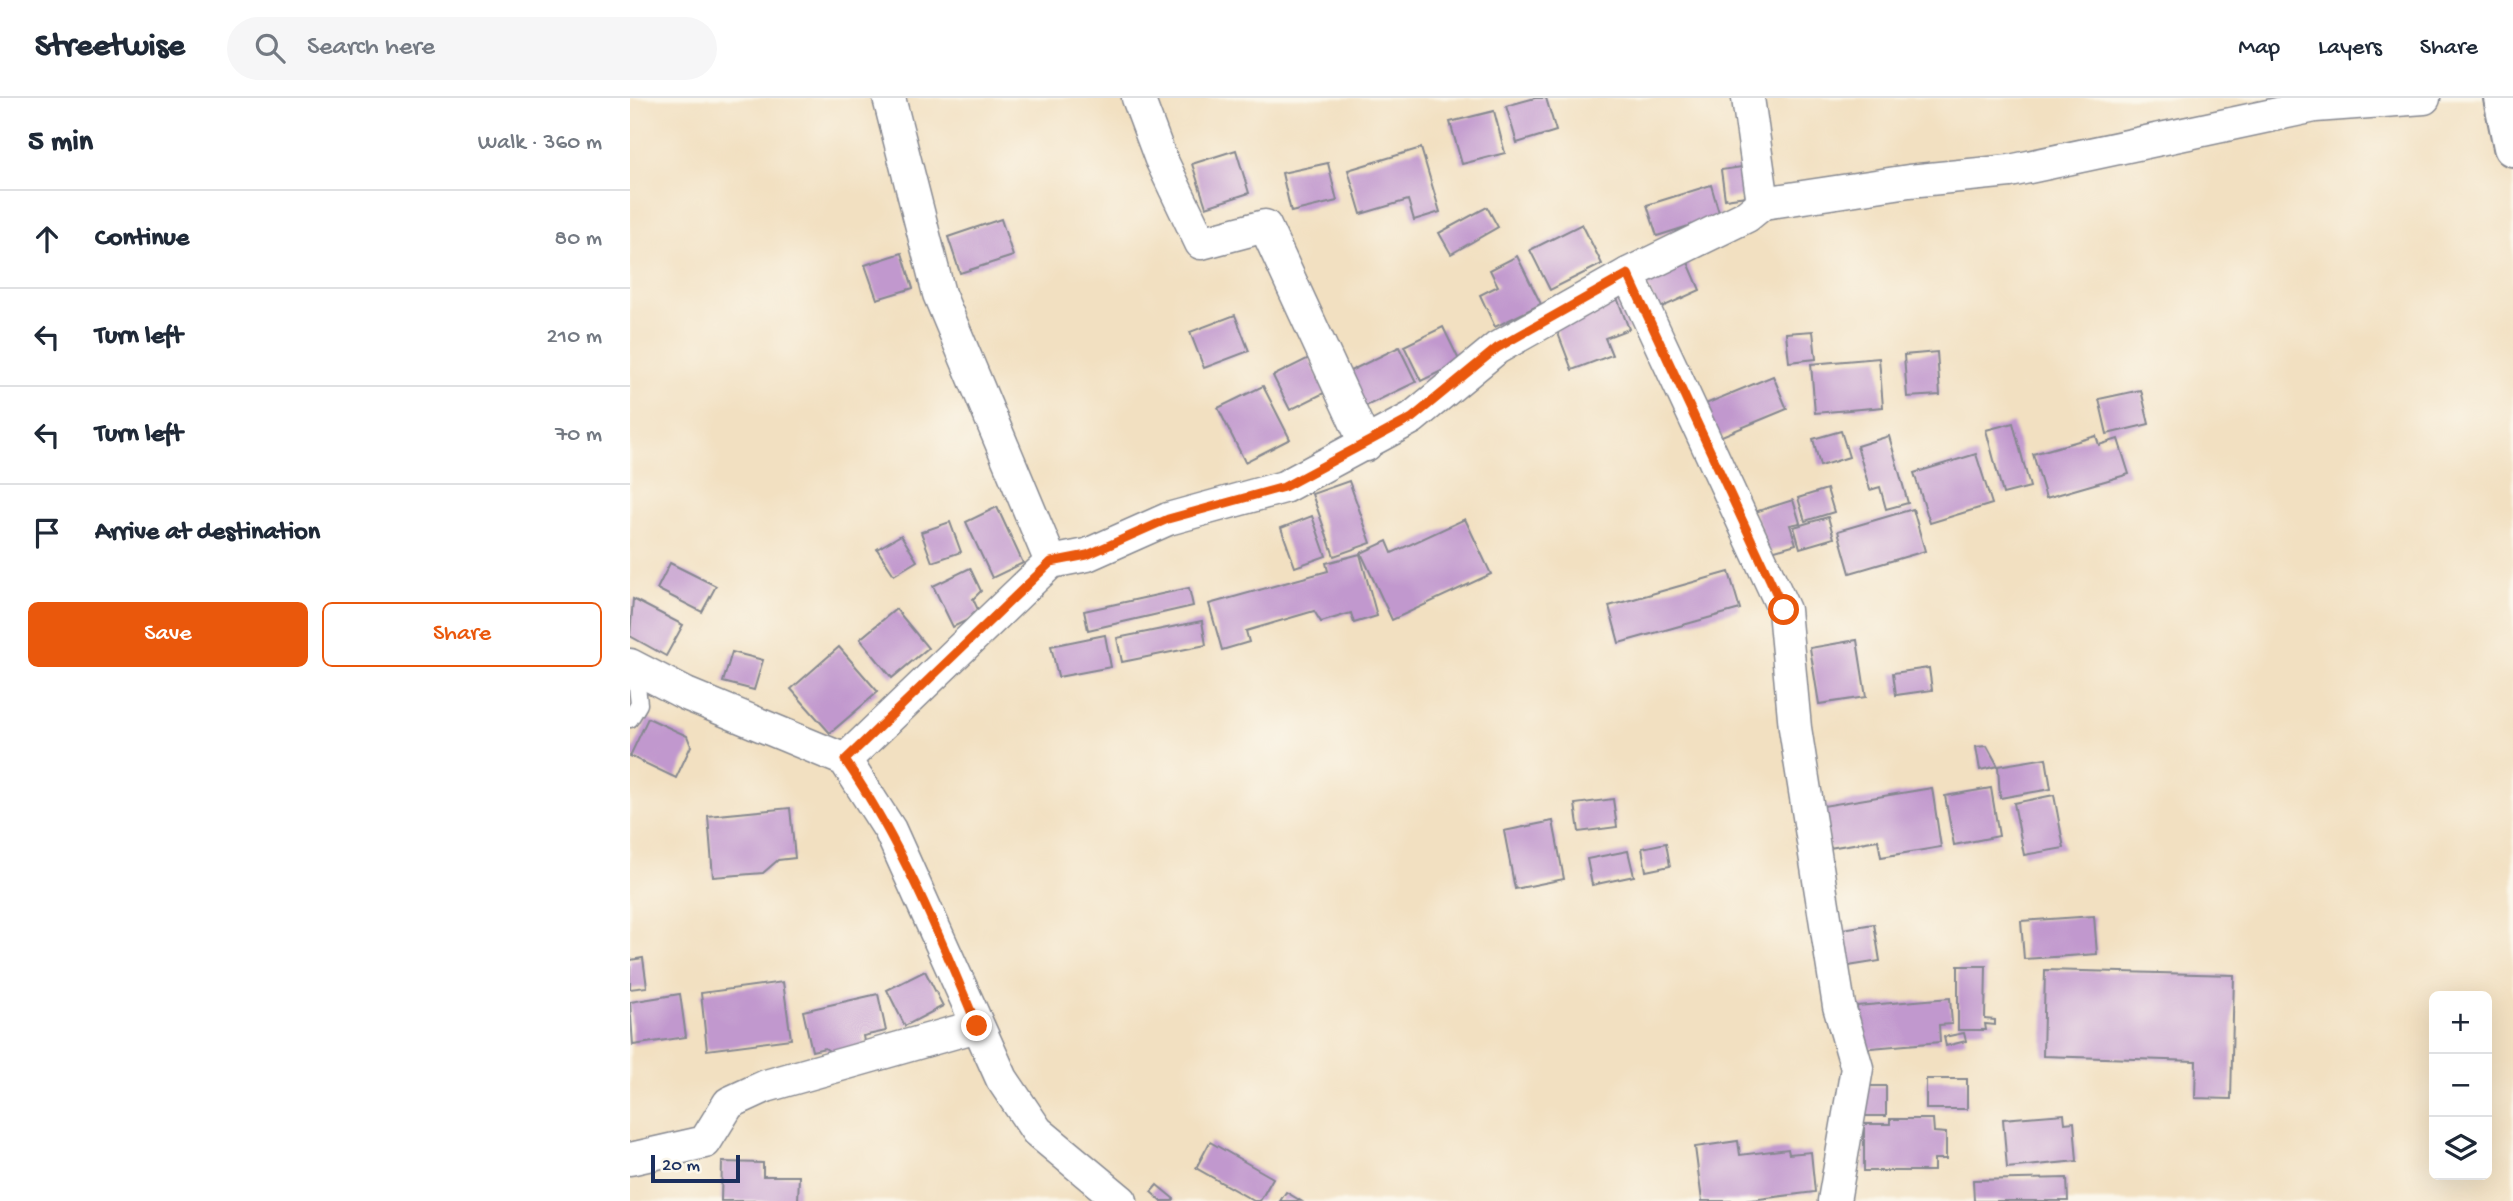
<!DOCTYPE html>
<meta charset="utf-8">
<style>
:root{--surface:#fff;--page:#f6f6f7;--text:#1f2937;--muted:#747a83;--line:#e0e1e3;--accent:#ea580c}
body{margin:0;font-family:"Gochi Hand",sans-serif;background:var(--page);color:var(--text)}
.controls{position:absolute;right:21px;bottom:21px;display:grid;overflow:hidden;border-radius:10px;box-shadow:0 7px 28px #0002}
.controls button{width:63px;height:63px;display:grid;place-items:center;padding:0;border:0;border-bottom:2px solid var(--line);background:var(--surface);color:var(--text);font:35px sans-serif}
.scale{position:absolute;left:21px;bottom:18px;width:89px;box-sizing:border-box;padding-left:7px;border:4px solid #1b2f5e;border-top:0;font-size:19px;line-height:24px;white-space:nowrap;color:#1b2f5e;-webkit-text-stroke:5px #fbf7ec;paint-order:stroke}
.stop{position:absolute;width:21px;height:21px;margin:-16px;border:5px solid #ea580c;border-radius:50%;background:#fff}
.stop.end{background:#ea580c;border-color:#fff;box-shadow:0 2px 7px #0008}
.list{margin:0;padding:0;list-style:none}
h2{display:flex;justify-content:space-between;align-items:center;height:91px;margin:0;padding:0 28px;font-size:30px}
h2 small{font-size:23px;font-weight:400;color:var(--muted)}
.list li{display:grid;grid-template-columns:46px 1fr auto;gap:21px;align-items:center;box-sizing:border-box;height:98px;padding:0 28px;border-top:2px solid var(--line)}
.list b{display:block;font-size:26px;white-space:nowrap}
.list em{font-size:23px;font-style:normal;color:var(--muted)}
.actions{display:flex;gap:14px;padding:21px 28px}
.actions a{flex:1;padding:16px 0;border:2px solid var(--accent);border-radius:10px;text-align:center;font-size:24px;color:var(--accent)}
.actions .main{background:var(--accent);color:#fff}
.icon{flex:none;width:38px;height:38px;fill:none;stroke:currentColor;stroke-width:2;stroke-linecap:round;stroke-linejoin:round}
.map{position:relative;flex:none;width:1883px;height:1103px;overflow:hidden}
header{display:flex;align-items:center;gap:42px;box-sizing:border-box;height:98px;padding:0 35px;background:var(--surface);border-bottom:2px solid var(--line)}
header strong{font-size:33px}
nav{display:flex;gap:38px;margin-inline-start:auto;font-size:24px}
.search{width:490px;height:63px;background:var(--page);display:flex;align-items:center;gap:18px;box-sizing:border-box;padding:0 24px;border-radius:38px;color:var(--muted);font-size:26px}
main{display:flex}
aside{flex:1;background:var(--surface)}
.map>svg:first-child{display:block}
</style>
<header>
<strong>Streetwise</strong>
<div class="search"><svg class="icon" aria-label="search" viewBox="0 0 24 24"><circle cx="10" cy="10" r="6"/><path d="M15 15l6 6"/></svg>Search here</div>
<nav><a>Map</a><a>Layers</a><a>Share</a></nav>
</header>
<main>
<aside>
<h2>5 min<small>Walk · 360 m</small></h2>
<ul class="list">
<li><svg class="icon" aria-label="ahead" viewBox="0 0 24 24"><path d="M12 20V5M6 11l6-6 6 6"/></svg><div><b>Continue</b></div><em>80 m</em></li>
<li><svg class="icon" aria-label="left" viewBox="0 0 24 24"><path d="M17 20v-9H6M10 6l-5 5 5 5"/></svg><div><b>Turn left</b></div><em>210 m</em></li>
<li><svg class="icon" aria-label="left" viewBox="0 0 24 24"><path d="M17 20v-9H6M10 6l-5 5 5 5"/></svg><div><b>Turn left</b></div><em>70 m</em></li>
<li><svg class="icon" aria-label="arrive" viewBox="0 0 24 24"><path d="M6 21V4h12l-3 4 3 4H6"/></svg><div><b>Arrive at destination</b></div></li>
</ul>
<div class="actions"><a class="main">Save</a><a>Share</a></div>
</aside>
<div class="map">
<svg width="1883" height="1103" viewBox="0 0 1883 1103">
<rect width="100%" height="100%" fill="#fbf7ec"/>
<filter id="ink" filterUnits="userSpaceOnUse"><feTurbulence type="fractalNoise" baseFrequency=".0143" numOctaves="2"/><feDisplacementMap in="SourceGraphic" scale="14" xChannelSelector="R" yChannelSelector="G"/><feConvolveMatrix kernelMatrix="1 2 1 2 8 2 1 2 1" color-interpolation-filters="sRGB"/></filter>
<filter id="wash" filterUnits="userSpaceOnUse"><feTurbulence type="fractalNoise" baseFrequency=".00686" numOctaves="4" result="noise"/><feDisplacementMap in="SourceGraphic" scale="28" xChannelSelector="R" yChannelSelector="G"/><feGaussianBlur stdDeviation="1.57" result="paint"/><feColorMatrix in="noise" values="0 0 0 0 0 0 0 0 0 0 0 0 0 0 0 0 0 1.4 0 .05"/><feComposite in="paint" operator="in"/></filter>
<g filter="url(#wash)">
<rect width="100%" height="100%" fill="#f2e0c1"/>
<g id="blocks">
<g fill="#c198ce">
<polygon points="905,0 916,0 926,33 887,45 876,8"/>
<polygon points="864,13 875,55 832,66 820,24"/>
<polygon points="791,50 810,114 784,122 778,102 731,116 718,72"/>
<polygon points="606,52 619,95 576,109 562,66"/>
<polygon points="698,65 707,103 661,114 652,75"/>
<polygon points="1119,68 1123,97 1095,101 1091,72"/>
<polygon points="1081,87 1090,118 1027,138 1017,107"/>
<polygon points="857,109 868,129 821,156 809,135"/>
<polygon points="371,121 383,158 330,175 318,139"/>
<polygon points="952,126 972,166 920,192 900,152"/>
<polygon points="272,155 283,190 247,201 235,167"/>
<polygon points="887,158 911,206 865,229 850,197 868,188 860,172"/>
<polygon points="1057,162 1070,192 1028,211 1014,180"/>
<polygon points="986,197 999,231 975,240 982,257 942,272 923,222"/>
<polygon points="605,217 619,253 574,270 560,234"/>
<polygon points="813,229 830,264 791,283 774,248"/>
<polygon points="1183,233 1186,261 1159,264 1156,235"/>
<polygon points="769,249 786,284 732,310 716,275"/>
<polygon points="1307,254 1310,297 1277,299 1274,257"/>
<polygon points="679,260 696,294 660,312 643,278"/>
<polygon points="1249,260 1253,309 1185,315 1181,266"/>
<polygon points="1143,278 1157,311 1087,340 1073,307"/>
<polygon points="633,288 660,341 615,364 588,310"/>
<polygon points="1511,292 1519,326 1477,336 1469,301"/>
<polygon points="1383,325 1400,389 1373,396 1356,332"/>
<polygon points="1211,333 1219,359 1190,368 1183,341"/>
<polygon points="1259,338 1278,405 1256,411 1250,389 1240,392 1227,348"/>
<polygon points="1466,338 1469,347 1488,341 1499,376 1416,400 1403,356"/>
<polygon points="1346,356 1362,406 1300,425 1284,375"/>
<polygon points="719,383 741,445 704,458 682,396"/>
<polygon points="1197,391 1204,414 1175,423 1168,400"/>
<polygon points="1163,402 1170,425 1160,427 1166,446 1138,454 1125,414"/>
<polygon points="367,409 393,465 362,480 336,424"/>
<polygon points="1283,411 1295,453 1220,475 1208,433"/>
<polygon points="682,418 696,458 665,469 651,430"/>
<polygon points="1198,419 1204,440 1170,450 1164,429"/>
<polygon points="835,421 861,476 762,522 731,455 757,443 762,455"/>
<polygon points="320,424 331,454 302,464 291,434"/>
<polygon points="271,437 287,463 264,477 247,451"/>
<polygon points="730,456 747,518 724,525 721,515 691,524 684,513 616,533 619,544 592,552 579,506 698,473 696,465"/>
<polygon points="40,465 86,488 72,514 27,491"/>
<polygon points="340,470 351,493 343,501 350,516 323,529 303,488"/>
<polygon points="1099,474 1110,511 989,545 979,508"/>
<polygon points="559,490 563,508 458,532 454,513"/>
<polygon points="3,501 53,527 36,558 0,538"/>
<polygon points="266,511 298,550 262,580 230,541"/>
<polygon points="572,523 576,547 492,564 487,540"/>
<polygon points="475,537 481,569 428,579 421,548"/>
<polygon points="1227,542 1236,599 1189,606 1180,550"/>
<polygon points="209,549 248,594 200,635 161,591"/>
<polygon points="102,554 133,562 124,592 93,584"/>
<polygon points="1299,570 1302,592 1266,597 1263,575"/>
<polygon points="18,620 57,638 61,648 46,680 0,658"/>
<polygon points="1357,648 1368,668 1350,672 1346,649"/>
<polygon points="1416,660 1421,691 1370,700 1368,668"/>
<polygon points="1302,690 1311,749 1251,759 1248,742 1199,750 1193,708"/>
<polygon points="1361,690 1369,738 1324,747 1315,698"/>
<polygon points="1424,697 1434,750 1394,757 1384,705"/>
<polygon points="983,701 987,729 949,734 945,706"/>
<polygon points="160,710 165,760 148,762 133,775 83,779 78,718"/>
<polygon points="923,723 934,781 885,791 874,733"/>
<polygon points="1036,745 1040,768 1016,773 1012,750"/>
<polygon points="998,753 1004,778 962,787 957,761"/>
<polygon points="1464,818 1467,856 1394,861 1391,823"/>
<polygon points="1244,826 1250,863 1212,869 1206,832"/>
<polygon points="13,860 17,889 0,891 0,862"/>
<polygon points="1328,868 1356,868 1355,921 1365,922 1365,927 1355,926 1356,932 1328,932"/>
<polygon points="1415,872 1604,877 1601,1001 1565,1000 1566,963 1413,958"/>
<polygon points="295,873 313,908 275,928 257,892"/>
<polygon points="153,884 161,941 77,952 71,895"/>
<polygon points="50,896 56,939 3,947 0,904"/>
<polygon points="248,896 256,933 233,938 235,949 203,956 195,950 182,953 173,913"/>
<polygon points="1320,900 1322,926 1309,927 1310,944 1230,951 1227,908"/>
<polygon points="1334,935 1336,943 1316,948 1314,939"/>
<rect x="1296" y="981" width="41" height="30"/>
<rect x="1232" y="988" width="24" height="30"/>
<polygon points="1434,1016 1435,1025 1444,1024 1447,1063 1377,1070 1373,1021"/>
<polygon points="1260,1021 1303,1021 1304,1034 1316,1035 1316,1061 1304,1061 1304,1073 1234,1073 1234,1026 1260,1026"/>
<polygon points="1108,1043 1110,1057 1158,1051 1159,1056 1181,1054 1185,1094 1113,1103 1072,1103 1065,1049"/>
<polygon points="580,1044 643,1080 630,1103 624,1103 566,1070"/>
<polygon points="92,1064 133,1065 133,1078 169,1078 168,1103 91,1103"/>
<polygon points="1437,1080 1438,1103 1344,1103 1343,1082"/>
<polygon points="527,1087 544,1101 542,1103 531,1103 521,1094"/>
<polygon points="656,1094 671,1103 650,1103"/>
</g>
</g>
</g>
<g filter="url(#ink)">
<use href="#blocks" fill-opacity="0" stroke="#868890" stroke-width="2"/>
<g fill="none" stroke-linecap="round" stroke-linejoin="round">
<g stroke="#868890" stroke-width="19">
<polyline id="lane" points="0,621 9,606 5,570"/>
</g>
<g stroke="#868890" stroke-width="35">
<g id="street">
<polyline points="259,0 309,196 421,464"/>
<polyline points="508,0 530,59 571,145 635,128 736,347"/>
<polyline points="1118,0 1133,105"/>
<polyline points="998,176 1154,512 1165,630 1209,908 1227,970 1204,1103"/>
<polyline points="0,567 56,596 215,662 260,732 372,981 407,1033 491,1103"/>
<polyline points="215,662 421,464 457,457 538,421 654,389 782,320 867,250 998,176 1117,118 1133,105 1279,83 1380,73 1685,8 1794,0"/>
<polyline points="0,1061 75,1044 99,1005 136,988 347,928"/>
</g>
</g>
<g stroke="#868890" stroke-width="42">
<polyline id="secondary" points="1873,0 1883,49"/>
</g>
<use href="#lane" stroke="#fff" stroke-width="16"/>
<use href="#street" stroke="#fff" stroke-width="32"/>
<use href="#secondary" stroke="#fff" stroke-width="38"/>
</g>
</g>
<g fill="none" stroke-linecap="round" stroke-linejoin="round" filter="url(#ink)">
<path stroke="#ea580c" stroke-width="9" d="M347,928C309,836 271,744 215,662L421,464L457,457L538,421L654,389L782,320L867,250L998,176L1154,512"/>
</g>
</svg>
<div class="controls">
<button>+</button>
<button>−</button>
<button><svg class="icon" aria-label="layers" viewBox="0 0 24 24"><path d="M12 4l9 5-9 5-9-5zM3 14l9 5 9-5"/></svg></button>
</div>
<div class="scale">20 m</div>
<div class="stop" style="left:1154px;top:512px"></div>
<div class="stop end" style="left:347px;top:928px"></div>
</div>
</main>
